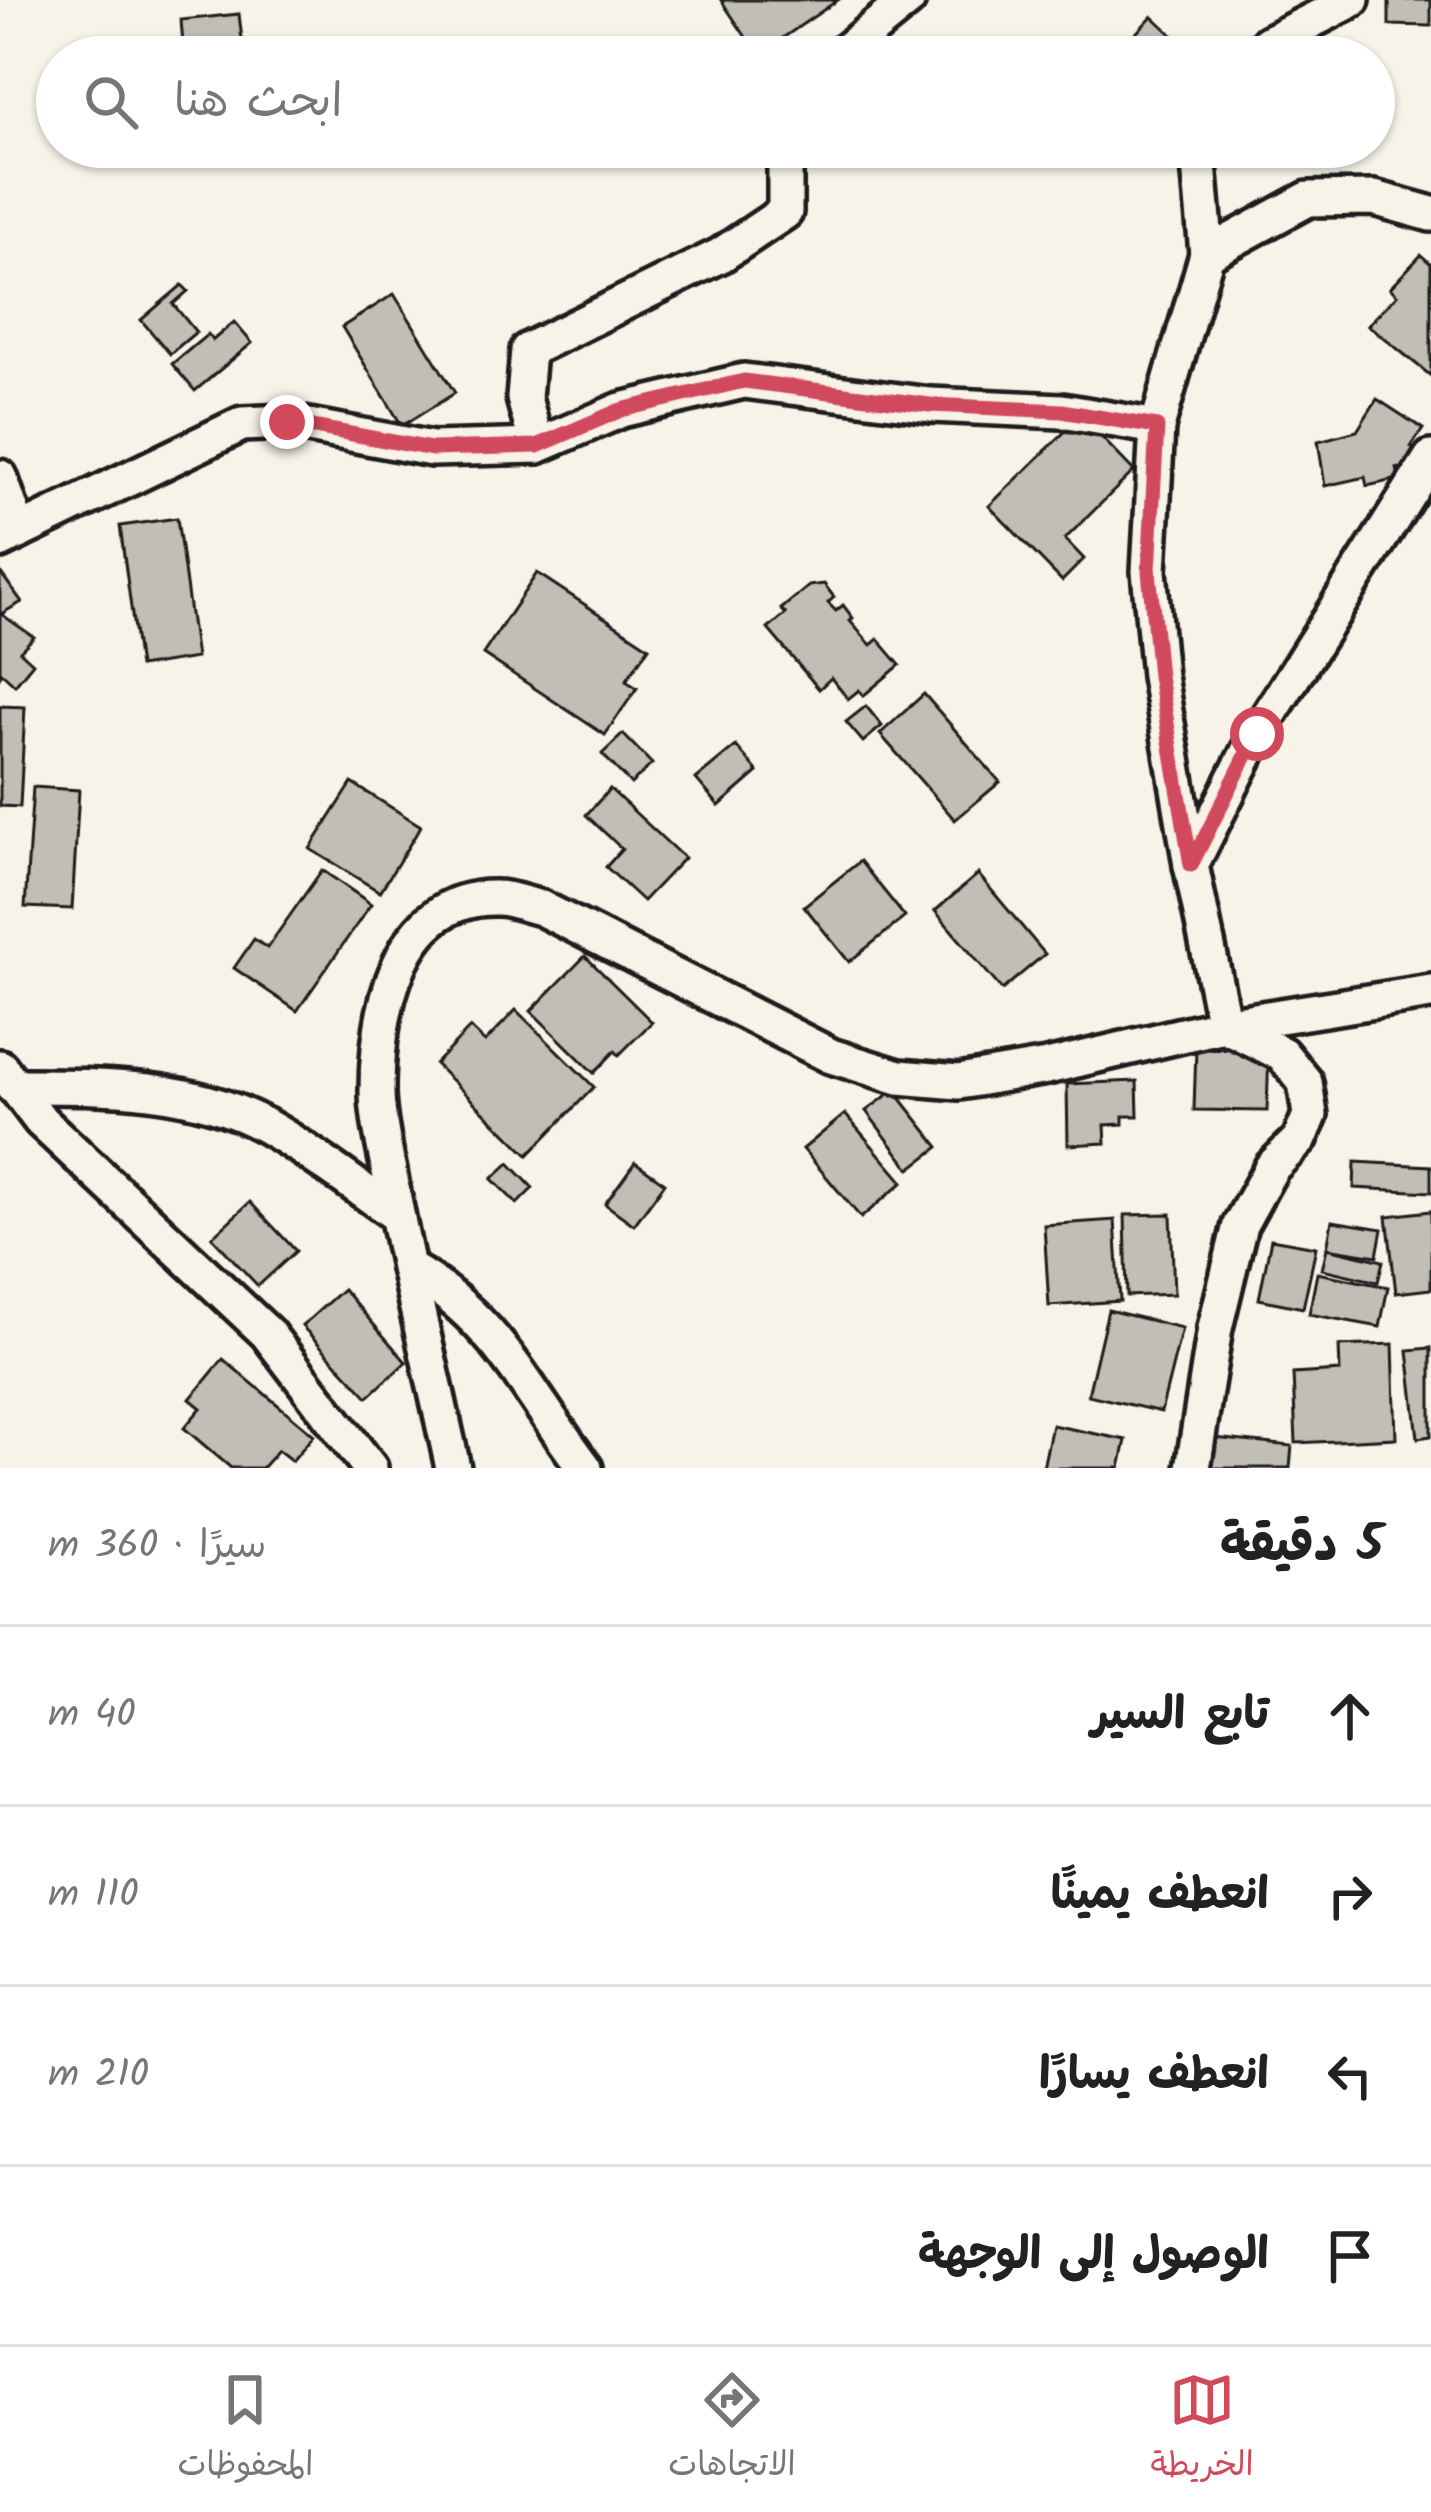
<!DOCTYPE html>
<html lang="ar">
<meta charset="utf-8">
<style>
:root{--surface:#fff;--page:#f6f6f6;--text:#222;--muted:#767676;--line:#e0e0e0;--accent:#d1495b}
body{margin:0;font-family:Kalam,"Playpen Sans Arabic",sans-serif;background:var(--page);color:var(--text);direction:rtl}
.stop{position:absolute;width:36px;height:36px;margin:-27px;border:9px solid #d1495b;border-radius:50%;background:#fff}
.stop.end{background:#d1495b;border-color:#fff;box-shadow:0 3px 12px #0008}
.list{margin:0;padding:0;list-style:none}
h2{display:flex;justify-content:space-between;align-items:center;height:156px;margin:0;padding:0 48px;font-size:51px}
h2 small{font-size:39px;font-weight:400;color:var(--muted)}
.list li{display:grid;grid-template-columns:78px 1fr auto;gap:36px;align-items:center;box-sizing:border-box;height:180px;padding:0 48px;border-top:3px solid var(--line)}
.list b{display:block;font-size:45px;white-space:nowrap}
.list em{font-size:39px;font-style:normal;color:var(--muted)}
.icon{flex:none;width:66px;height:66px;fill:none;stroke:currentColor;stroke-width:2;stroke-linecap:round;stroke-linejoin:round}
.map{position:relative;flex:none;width:1431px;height:1468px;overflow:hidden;direction:ltr}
.search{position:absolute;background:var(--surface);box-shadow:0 3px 9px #0004;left:36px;right:36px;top:36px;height:132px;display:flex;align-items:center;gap:30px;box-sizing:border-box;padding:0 42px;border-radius:66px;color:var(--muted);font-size:45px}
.sheet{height:876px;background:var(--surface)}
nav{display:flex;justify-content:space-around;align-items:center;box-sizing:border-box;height:168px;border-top:3px solid var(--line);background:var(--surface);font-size:33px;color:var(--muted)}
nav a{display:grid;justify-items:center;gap:6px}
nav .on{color:var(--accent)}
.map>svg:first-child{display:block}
</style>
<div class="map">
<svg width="1431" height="1468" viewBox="0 0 1431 1468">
<rect width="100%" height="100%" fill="#f7f3e8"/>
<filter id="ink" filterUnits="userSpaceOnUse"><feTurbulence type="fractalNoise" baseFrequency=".00833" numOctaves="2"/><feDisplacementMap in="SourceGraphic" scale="24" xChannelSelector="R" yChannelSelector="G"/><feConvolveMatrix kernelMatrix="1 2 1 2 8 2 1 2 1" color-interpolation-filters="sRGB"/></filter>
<g filter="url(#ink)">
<g fill="#c0beb5" stroke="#1c1c1c" stroke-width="3">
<polygon points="721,0 838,0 758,55"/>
<polygon points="1389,0 1431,0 1431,26 1389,25"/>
<polygon points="239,14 244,57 184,57 181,20"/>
<polygon points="1152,16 1181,43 1168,57 1114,57"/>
<polygon points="1195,37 1216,54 1213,57 1179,57"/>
<polygon points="900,147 944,147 945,153 904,163"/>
<polygon points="1421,255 1431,264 1431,376 1368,325 1397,295 1390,288"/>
<polygon points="182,285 188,291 173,304 196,332 170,354 141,320"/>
<polygon points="394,294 455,393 402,426 342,327"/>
<polygon points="234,322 252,343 195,391 172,364 208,334 213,340"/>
<polygon points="1377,399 1423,429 1411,447 1416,452 1406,469 1397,468 1399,479 1367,486 1365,477 1325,486 1318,441 1357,431"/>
<polygon points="1081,416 1134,471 1065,539 1084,559 1062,581 989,506"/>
<polygon points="177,518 196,658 139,667 120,526"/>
<polygon points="0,572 22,602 1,614 34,637 20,651 33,663 15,685 2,673 0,676"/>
<polygon points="537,573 649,647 626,681 637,688 605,735 483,654"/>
<polygon points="824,584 834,597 828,603 836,611 843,605 853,618 850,621 871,645 878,639 900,665 863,696 859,690 848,699 831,678 819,689 768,629 786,614 781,609 809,586"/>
<polygon points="924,694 1000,782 955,820 880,734"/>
<polygon points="0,706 25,707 20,807 0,806"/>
<polygon points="866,706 882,726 863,742 846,722"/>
<polygon points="623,734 652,764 631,784 602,754"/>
<polygon points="736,746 758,772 719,806 696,779"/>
<polygon points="352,783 421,826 380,892 310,849"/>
<polygon points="33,787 79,790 72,909 25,907"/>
<polygon points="610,789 684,858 643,901 606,867 622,849 586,815"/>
<polygon points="860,861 905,917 849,962 804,906"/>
<polygon points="322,870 371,904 297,1011 234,968 254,939 267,948"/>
<polygon points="978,874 1045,954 1002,990 935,911"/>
<polygon points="585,956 652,1022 619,1055 615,1051 594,1073 531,1011"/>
<polygon points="516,1010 594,1087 528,1155 435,1064 470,1028 485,1042"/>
<polygon points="1196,1048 1269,1050 1267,1111 1194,1110"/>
<polygon points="1137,1081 1138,1116 1123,1116 1123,1124 1105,1125 1106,1143 1068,1145 1067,1084"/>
<polygon points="894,1090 939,1147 910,1169 866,1111"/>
<polygon points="845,1114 903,1182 861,1218 803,1149"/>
<polygon points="635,1162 665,1183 634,1225 605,1204"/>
<polygon points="1355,1162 1431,1166 1431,1192 1354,1188"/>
<polygon points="509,1163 533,1188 517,1204 492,1179"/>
<polygon points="250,1202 296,1251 258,1286 212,1237"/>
<polygon points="1431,1211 1431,1289 1396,1293 1387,1216"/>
<polygon points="1171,1214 1174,1294 1127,1296 1125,1215"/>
<polygon points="1115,1220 1120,1301 1049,1306 1044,1225"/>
<polygon points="1332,1221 1382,1229 1377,1256 1327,1248"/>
<polygon points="1271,1239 1316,1247 1303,1308 1259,1299"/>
<polygon points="1327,1248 1383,1261 1378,1282 1322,1269"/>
<polygon points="1317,1273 1388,1287 1380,1327 1309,1314"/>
<polygon points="343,1289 406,1362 368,1397 302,1326"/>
<polygon points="1108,1310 1182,1328 1161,1412 1088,1395"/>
<polygon points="1393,1344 1396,1438 1296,1443 1293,1374 1340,1371 1339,1346"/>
<polygon points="1431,1348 1431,1436 1418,1438 1408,1350"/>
<polygon points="223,1359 314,1435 292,1461 278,1450 262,1468 231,1468 184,1428 201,1408 190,1399"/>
<polygon points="1052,1425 1126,1440 1120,1468 1043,1468"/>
<polygon points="1214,1438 1292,1446 1290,1468 1211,1468"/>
</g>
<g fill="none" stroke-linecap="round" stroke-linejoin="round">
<g stroke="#1c1c1c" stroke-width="42">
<g id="minor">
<polyline points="838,57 908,0"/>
<polyline points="1259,57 1268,43 1352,0"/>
<polyline points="1207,254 1308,199 1374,198 1431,214"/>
<polyline points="537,446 524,398 528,350 721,255 785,212 785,147"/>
<polyline points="0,477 19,532"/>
<polyline points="0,541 242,424 287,422 432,449 537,446 621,410 744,381 930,405 1062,411 1157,427"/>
<polyline points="1191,865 1257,734 1431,458"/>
<polyline points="1224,1025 1431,992"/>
<polyline points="0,1067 41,1121 267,1333 370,1468"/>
<path d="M12,1086C97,1086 190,1084 266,1126C312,1152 354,1185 397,1215"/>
<path d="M408,1268C498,1319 526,1391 585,1468"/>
<path d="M453,1468C433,1373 408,1278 391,1182C386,1152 377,1121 377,1091C377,1014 397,895 497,898C511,898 527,905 541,908L831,1056L899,1077L959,1082L1047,1067L1224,1025L1191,865L1159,676L1149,571L1157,427L1207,254L1198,153L1202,147"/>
<polyline points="1193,1468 1215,1328 1240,1225 1272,1167 1300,1139 1310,1115 1305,1082 1282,1054 1224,1025"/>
</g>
</g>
<use href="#minor" stroke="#f7f3e8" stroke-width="33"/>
</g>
</g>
<g fill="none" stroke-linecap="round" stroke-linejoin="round" filter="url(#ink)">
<polyline stroke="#d1495b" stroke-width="15" points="287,422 432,449 537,446 621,410 744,381 930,405 1062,411 1157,427 1149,571 1159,676 1191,865 1257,734"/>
</g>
</svg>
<div class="stop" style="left:1257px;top:734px"></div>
<div class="stop end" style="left:287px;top:422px"></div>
<div class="search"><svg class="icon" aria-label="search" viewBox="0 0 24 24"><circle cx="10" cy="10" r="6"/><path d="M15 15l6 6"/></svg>ابحث هنا</div>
</div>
<section class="sheet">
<h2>5 دقيقة<small>سيرًا · 360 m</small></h2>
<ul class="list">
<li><svg class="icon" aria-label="ahead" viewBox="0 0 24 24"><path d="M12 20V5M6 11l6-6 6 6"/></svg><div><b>تابع السير</b></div><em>40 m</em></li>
<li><svg class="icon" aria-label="right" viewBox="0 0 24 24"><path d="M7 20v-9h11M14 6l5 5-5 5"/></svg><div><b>انعطف يمينًا</b></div><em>110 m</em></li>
<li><svg class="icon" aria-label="left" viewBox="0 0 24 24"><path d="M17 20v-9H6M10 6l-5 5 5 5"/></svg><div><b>انعطف يسارًا</b></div><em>210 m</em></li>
<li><svg class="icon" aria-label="arrive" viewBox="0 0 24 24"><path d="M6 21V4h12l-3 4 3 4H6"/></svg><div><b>الوصول إلى الوجهة</b></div></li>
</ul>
</section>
<nav>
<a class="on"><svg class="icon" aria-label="map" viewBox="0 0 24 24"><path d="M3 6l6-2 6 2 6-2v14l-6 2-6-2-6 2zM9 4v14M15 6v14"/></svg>الخريطة</a>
<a><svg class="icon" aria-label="directions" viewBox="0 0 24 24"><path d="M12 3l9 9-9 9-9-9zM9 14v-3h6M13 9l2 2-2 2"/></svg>الاتجاهات</a>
<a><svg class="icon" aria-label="saved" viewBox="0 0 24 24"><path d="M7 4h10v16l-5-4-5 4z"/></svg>المحفوظات</a>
</nav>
